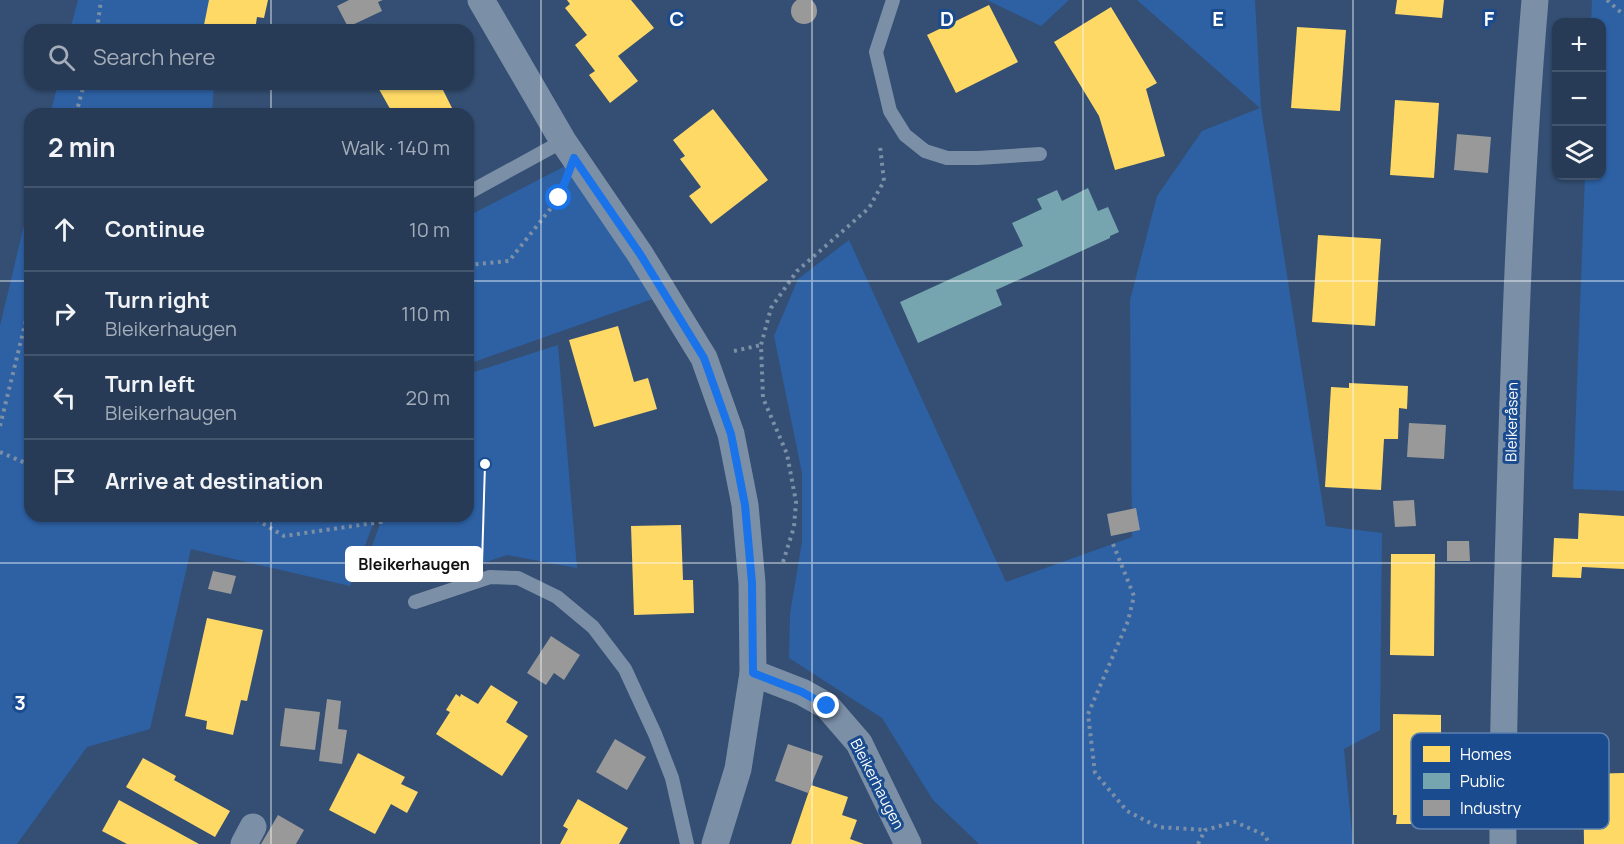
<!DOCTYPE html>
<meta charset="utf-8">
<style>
:root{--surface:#273b56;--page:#2f425c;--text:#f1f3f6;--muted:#a4adb9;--line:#43556c}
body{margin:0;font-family:Manrope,sans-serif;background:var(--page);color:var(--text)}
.controls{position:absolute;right:18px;top:18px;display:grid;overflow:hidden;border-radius:12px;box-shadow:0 2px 4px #0004}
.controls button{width:54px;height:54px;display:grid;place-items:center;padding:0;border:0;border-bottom:2px solid var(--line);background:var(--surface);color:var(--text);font:30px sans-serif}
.stop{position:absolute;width:18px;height:18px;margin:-14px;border:4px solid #1a73e8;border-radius:50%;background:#fff}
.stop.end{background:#1a73e8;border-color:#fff;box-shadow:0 2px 6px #0008}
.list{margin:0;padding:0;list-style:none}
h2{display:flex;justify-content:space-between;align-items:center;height:78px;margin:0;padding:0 24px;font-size:26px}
h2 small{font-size:20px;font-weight:400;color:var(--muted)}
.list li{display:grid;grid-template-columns:39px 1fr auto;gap:18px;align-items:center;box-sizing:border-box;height:84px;padding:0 24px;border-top:2px solid var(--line)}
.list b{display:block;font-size:22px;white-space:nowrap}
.list p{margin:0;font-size:20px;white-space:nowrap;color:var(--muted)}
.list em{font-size:20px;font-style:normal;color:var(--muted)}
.icon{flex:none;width:33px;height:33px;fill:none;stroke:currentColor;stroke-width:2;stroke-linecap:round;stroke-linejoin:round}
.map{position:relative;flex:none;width:1624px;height:844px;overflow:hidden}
.search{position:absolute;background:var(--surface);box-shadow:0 2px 4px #0004;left:24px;top:24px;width:450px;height:66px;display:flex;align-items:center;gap:15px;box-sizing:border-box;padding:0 21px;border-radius:18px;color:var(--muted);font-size:22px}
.panel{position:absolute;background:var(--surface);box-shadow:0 2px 4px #0004;left:24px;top:108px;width:450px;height:414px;border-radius:18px}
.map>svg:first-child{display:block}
</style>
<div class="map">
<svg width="1624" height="844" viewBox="0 0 1624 844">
<rect width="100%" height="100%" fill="#344f73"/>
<g fill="#2d61a4">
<polygon points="78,0 220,0 218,30 70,30"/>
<polygon points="987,0 1069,0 1041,26"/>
<polygon points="1137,0 1255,0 1261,108 1326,526 1382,533 1380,730 1344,749 1353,844 979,844 933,800 882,718 789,658 790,614 802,542 802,473 774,336 798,279 849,240 1006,582 1132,537 1130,300 1157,196 1202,131 1260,108"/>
<polygon points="1592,0 1624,0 1624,491 1573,489 1585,176 1602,176 1602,22 1591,22"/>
<polygon points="58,84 214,84 212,114 50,114"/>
<polygon points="573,162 661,296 468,364 468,216"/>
<polygon points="30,200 30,516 376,516 350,586 191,549 150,729 87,747 17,844 0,844 0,326"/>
<polygon points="558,345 577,568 507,555 434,579 368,557 383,516 468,516 468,374"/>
</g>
<g fill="#ffd966">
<polygon points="209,0 268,0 264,18 257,17 255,30 203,30"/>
<polygon points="567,0 631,0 654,28 618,56 638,81 610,103 589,75 595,71 575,45 587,35 565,8 570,4"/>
<polygon points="1397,0 1444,0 1442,18 1395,14"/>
<polygon points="989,5 1018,62 956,93 927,35"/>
<polygon points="1111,7 1157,83 1146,89 1165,156 1115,170 1099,116 1054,42"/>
<polygon points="1297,27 1346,30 1340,111 1291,108"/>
<polygon points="376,84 440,84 455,114 393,114"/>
<polygon points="1395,100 1439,103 1434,178 1390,175"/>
<polygon points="713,109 768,180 711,224 689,196 701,187 680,159 685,156 673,140"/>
<polygon points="1318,235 1381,239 1375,326 1312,322"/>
<polygon points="618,326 634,382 648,378 657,409 594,427 569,340"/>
<polygon points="1349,383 1408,386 1407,409 1399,408 1398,439 1384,439 1381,490 1325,487 1331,387 1349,388"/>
<polygon points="1579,513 1624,516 1624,569 1582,567 1581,578 1552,577 1554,538 1578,539"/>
<polygon points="681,525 683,580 693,580 694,613 634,615 631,526"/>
<polygon points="1391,554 1435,554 1434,656 1390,655"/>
<polygon points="207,618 263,630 247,701 241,700 233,735 206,729 207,721 185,716"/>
<polygon points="491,685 518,702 506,722 528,736 502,776 436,734 450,712 446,710 456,694 460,697 461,694 478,704"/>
<polygon points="1393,714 1441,715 1441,748 1444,748 1444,763 1441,763 1441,815 1438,815 1438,824 1396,824 1397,815 1393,815"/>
<polygon points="358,753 405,777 401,784 418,792 407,813 391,804 375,834 329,810"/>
<polygon points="143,758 176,776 174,780 230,811 215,837 126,787"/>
<polygon points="1624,773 1624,844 1584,844 1583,774"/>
<polygon points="811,785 848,797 842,815 857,820 850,839 864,844 791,844"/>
<polygon points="578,799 628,828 619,844 560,844 568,829 563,826"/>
<polygon points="119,800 199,844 127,844 102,831"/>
</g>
<polygon fill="#76a5af" points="1088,188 1098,211 1108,207 1119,232 1110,236 1110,238 996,290 1002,305 918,343 900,302 1023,246 1012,223 1042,209 1037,199 1057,190 1062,201"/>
<g fill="#999">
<circle cx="804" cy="11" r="13"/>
<polygon points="349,0 383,0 378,2 382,11 348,27 337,6"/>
<polygon points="1457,134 1491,137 1488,173 1454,170"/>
<polygon points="1409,423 1446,425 1444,459 1407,457"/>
<polygon points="1414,500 1416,526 1395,527 1393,501"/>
<polygon points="1136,508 1140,530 1111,536 1107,514"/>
<polygon points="1447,541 1469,541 1470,561 1447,561"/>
<polygon points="213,571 236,576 231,594 208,589"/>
<polygon points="551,636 580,655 564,680 554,673 546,685 527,673"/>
<polygon points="327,699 341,701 338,729 347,730 342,764 319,761"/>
<polygon points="285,708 320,712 315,750 280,746"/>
<polygon points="615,739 646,757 627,790 596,772"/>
<polygon points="788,744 823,756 808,793 775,781"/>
<polygon points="278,815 304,830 296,844 261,844"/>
</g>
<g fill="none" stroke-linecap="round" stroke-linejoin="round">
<g stroke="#7b8fa6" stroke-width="4" stroke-dasharray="3 4.5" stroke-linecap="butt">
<polyline points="1607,0 1624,15"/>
<polyline points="97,30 101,0"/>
<polyline points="76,114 84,84"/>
<polyline points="468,265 509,261 559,198 561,192"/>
<polyline points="734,351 761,345"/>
<polyline points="0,426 30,304"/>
<polyline points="0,452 30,465"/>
<polyline points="250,516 284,536 381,522 383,516"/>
<polyline points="1113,544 1134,596 1128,621 1088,714 1095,773 1127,811 1158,827 1205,830"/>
<polyline points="783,562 794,527 796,502 787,454 763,398 761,345 771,308 797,271 869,208 884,181 880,146"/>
<polyline points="1198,844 1205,830 1235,822 1265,835 1269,844"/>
</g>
<g stroke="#7b8fa6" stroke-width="14">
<polyline points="893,0 876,52 890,111 905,135 925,151 947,158 978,158 1040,154"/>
<polyline points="468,193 563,141"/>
<polyline points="415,602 490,577 518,578 557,597 593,627 625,669 655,734 672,778 687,844"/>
</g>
<g stroke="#7b8fa6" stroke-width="27">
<polyline points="481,0 563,141 640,254 704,358 731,434 745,505 752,583 753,673 738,769 715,844"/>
<polyline points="753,673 802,692 827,706 859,743 908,844"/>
<polyline points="244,844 253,827"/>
<path d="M1503,844C1502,740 1506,635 1509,531C1514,354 1520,177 1535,0"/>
</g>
</g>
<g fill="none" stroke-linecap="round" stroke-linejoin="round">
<polyline stroke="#1a73e8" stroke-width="8" points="559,198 574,158 640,254 704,358 731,434 745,505 752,583 753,673 802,692 827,706"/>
</g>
<path fill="none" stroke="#fff" stroke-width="1.5" stroke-opacity="0.55" d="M271,0V30M541,0V844M812,0V844M1083,0V844M1353,0V844M271,84V114M0,281H30M468,281H1624M271,516V844M0,563H1624"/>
<g text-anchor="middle" stroke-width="6" stroke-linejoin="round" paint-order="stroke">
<g font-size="15" fill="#fff" stroke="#194b8e">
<text transform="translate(1512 422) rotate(-89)" y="5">Bleikeråsen</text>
<text transform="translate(877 784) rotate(63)" y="5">Bleikerhaugen</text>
</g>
</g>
<rect x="1411" y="733" width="198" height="96" rx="9" fill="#194b8e" stroke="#5e81b0" stroke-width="1.5"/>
<rect x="1423" y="746" width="27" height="16" fill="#ffd966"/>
<rect x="1423" y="773" width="27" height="16" fill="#76a5af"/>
<rect x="1423" y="800" width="27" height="16" fill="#999"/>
<g font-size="16" fill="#fff">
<text x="1460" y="760">Homes</text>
<text x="1460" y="787">Public</text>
<text x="1460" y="814">Industry</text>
</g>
<g font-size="20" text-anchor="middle" font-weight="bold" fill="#fff" stroke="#194b8e" stroke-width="6" stroke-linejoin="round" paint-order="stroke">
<text x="677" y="26">C</text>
<text x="947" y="26">D</text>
<text x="1218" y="26">E</text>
<text x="1489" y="26">F</text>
<text x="20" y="710">3</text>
</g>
<path fill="none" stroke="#fff" stroke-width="2" d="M485 464L482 564"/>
<circle fill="#fff" stroke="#194b8e" stroke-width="2" cx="485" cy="464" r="6"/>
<rect fill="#fff" stroke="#fff" stroke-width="2" x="346" y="547" width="136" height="34" rx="6"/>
<g font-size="16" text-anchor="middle" font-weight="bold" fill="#111">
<text x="414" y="570">Bleikerhaugen</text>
</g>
</svg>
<div class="controls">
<button>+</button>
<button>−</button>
<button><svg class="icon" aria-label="layers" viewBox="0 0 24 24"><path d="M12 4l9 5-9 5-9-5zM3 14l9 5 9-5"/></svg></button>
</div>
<div class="stop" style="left:559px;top:198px"></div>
<div class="stop end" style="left:827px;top:706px"></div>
<div class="search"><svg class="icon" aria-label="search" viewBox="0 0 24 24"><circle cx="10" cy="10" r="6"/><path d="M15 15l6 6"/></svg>Search here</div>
<section class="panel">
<h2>2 min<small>Walk · 140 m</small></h2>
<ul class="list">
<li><svg class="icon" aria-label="ahead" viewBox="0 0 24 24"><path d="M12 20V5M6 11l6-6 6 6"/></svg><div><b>Continue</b></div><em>10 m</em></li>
<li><svg class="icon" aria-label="right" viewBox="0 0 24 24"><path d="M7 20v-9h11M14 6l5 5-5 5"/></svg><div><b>Turn right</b><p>Bleikerhaugen</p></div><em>110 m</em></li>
<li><svg class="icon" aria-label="left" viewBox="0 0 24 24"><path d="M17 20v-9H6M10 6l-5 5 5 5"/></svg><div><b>Turn left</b><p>Bleikerhaugen</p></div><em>20 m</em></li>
<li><svg class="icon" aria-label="arrive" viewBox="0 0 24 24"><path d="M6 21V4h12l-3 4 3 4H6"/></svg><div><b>Arrive at destination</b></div></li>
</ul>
</section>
</div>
